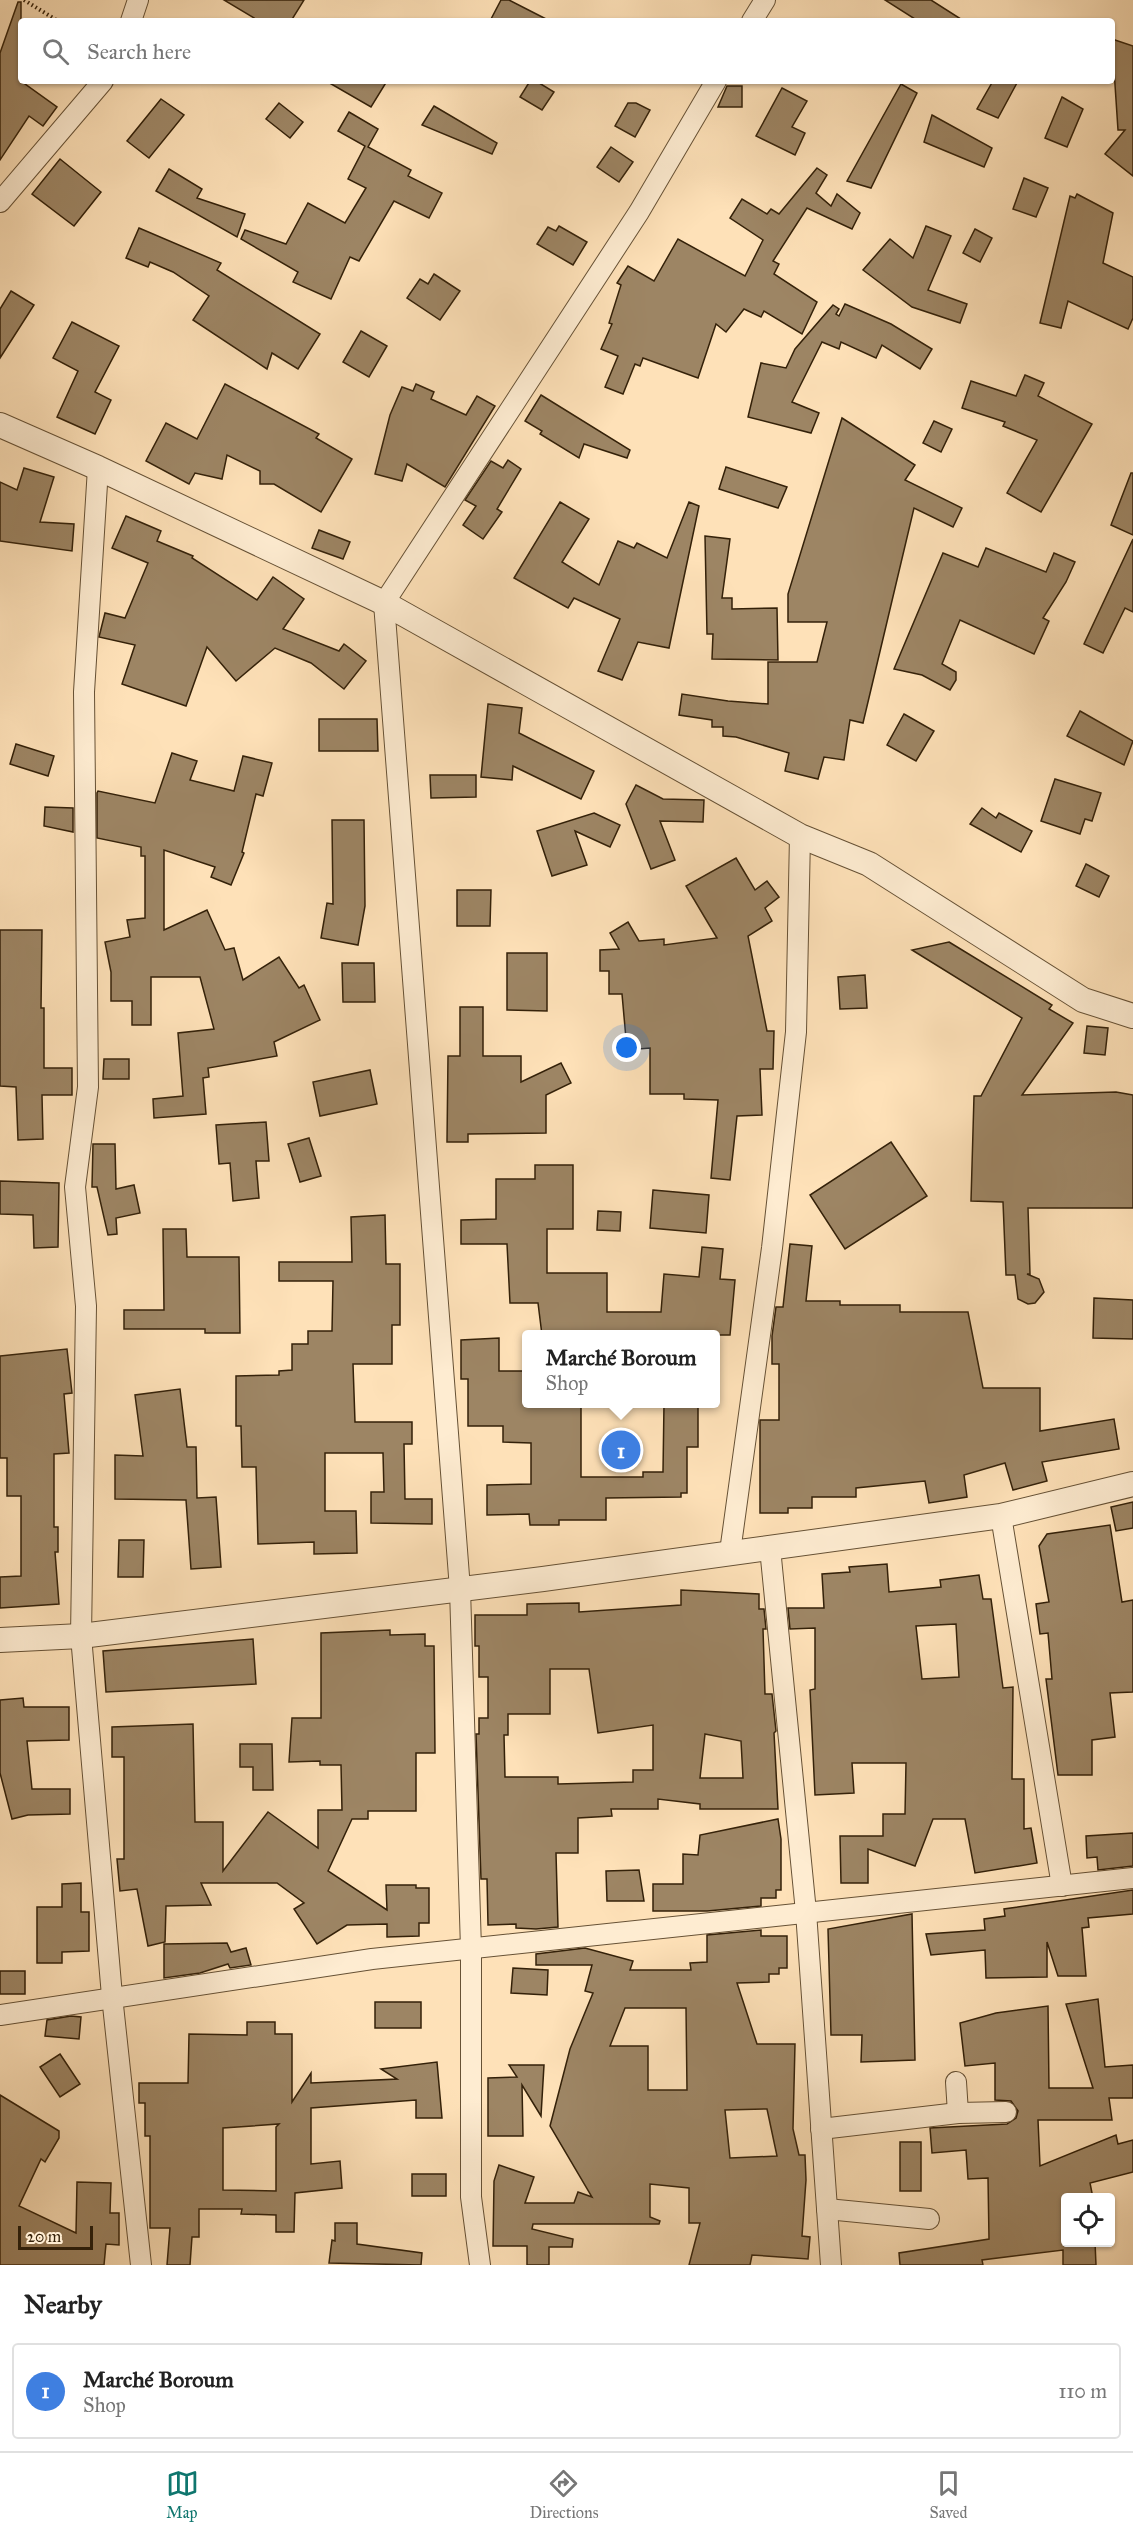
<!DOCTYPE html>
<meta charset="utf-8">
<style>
:root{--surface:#fff;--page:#f2f2f2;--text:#222;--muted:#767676;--line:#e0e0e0;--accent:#0f766e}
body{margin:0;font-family:"IM FELL Great Primer",serif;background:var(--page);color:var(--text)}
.controls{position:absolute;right:18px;bottom:18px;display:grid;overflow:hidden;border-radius:6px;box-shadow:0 2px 4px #0004}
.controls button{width:54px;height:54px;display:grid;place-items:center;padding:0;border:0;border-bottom:2px solid var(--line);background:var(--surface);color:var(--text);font:30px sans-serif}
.scale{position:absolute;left:18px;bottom:15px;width:75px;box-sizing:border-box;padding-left:6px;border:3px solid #342109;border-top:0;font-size:16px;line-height:21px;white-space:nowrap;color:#342109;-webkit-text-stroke:4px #feecd1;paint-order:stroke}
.you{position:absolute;left:627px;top:1048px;width:21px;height:21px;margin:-15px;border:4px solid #fff;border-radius:50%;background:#1a73e8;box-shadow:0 0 0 9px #1a73e833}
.badge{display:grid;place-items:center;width:39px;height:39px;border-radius:50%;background:var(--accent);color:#fff;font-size:20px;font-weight:700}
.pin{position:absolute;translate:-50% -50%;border:3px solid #fff;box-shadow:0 2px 6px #0006}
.popup{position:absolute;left:522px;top:1330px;width:198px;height:78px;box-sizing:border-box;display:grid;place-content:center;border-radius:6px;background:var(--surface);filter:drop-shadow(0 2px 4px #0005);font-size:20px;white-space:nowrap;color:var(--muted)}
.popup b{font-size:22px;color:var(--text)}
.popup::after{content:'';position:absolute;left:50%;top:100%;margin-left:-12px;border:12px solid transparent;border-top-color:var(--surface)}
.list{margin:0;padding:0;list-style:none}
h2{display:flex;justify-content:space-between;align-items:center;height:78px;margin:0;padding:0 24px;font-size:26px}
h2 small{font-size:20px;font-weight:400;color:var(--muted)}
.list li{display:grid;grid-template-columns:39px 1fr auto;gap:18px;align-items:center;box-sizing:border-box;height:96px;margin:0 12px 12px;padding:0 12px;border:2px solid var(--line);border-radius:6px}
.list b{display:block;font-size:22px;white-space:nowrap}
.list p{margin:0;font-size:20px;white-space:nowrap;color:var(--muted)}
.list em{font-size:20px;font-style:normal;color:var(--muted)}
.icon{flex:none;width:33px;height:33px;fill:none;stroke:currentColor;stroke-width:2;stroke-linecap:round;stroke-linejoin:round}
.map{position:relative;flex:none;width:1133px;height:2265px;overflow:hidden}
.search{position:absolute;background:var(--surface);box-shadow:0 2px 4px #0004;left:18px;right:18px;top:18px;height:66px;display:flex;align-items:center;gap:15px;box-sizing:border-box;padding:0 21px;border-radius:6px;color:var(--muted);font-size:22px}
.sheet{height:186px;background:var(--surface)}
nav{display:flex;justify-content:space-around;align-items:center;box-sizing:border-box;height:84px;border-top:2px solid var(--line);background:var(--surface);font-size:16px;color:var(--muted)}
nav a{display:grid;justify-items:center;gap:3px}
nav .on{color:var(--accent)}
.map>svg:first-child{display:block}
</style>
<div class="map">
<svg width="1133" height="2265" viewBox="0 0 1133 2265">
<rect width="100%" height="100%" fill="#fee1b8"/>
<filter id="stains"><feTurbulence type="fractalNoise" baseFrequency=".00333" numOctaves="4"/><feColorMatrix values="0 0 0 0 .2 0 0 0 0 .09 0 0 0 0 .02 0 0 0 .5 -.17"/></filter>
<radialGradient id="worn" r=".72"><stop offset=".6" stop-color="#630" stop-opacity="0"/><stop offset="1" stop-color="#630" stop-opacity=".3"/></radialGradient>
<g fill="#9d8564" stroke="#342109" stroke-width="1.5" fill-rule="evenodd">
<polygon points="224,0 304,0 291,21 259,21"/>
<polygon points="501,0 509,0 550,21 490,21"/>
<polygon points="885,0 931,0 964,21 918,21"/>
<polygon points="18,2 21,2 21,81 57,107 43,126 29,116 0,160 0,53"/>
<polygon points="1112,39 1133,46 1133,176 1105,154 1125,130 1118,130"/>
<polygon points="326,81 387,81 371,107"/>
<polygon points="530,81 536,81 554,92 542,110 520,97"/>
<polygon points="993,81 1018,81 998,118 977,109"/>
<polygon points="901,84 917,93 871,188 847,181"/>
<polygon points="727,86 742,86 742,107 718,107"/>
<polygon points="782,88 807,101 792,127 805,133 795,155 756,136"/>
<polygon points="1062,97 1083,109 1067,147 1045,138"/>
<polygon points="161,99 184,115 149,158 127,141"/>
<polygon points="279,103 303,122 290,138 266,119"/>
<polygon points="628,103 636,103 650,110 635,137 615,126"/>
<polygon points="434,106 497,143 492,154 422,125"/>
<polygon points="349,112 378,129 368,147 411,170 408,176 442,193 429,218 394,201 359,261 350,257 331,299 293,282 298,272 241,239 245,230 286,244 308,203 345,223 366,188 348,179 365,146 338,131"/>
<polygon points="932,115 992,148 984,167 924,142"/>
<polygon points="611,147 633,162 619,182 597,167"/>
<polygon points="60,159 101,192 74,226 32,194"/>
<polygon points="817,168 827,175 816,193 831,206 837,194 860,213 852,229 807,208 773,261 779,264 774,274 817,302 802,334 764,311 761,317 744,309 726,332 716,324 698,378 643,358 640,366 635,364 623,394 605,387 618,356 601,349 612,324 609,323 621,285 617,283 628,266 654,281 678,239 745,276 763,240 730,218 742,199 767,214 771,209 779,214"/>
<polygon points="169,169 202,189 197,198 245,214 237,237 156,191"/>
<polygon points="1024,178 1048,188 1036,217 1013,209"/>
<polygon points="1077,194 1113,213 1103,263 1133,277 1133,318 1128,329 1068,301 1061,328 1040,323 1070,196 1075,198"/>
<polygon points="559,226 587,242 573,265 537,244 548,227 556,231"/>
<polygon points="926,226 951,236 928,290 967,304 960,323 912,307 863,270 890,239 913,258"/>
<polygon points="139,228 221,263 217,270 320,334 298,369 272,353 267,369 193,320 209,296 173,272 150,262 148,267 126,258"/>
<polygon points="975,229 992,238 980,262 963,253"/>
<polygon points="434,274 460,291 440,320 407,298 420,279 428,284"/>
<polygon points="11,291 34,305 0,358 0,309"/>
<polygon points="845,304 891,324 932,349 920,369 882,345 876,358 841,342 839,349 822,342 792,402 819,413 811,433 748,417 761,363 786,368 795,349 833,305 839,309 836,314 839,316"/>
<polygon points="72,322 119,346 95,392 111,400 95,434 57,417 78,371 53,358"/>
<polygon points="361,331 387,346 369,377 343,362"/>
<polygon points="1025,375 1044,383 1038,396 1092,424 1041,512 1007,493 1037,440 1003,426 1005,422 962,408 971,381 1016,396"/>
<polygon points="225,384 319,434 316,438 352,459 321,512 274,484 260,484 260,471 227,455 222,479 195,473 189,484 146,461 166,423 197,439"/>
<polygon points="416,384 434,392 431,399 466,415 477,396 495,406 445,487 407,464 402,481 375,474 390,415 402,387 413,391"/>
<polygon points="541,395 630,450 627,458 584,444 579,458 540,434 542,431 525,421"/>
<polygon points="842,418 915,465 905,480 962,508 953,527 914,508 863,723 850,720 844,760 824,757 818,779 785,771 789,753 736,737 723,736 723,727 712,727 712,720 679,715 682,694 728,701 768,704 768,662 817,662 827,622 788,622 788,594"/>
<polygon points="934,421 952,429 941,452 923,443"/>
<polygon points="508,460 521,469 497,509 502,512 483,539 463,525 476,506 465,500 491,461 503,468"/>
<polygon points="726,467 787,487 778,508 719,489"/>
<polygon points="24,468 54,477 40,522 74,524 72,551 0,541 0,482 17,490"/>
<polygon points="1131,473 1133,473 1133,535 1111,525"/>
<polygon points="560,502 589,519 562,562 599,585 618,541 634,548 637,543 667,558 689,502 699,506 669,648 638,642 622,680 598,671 620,619 574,598 568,608 514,578"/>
<polygon points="126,516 161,531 157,541 193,556 192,558 257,600 273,577 304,599 283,629 339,651 344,644 366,661 344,689 311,663 275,648 236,681 207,647 186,706 122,684 135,645 99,637 105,613 125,618 148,563 112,548"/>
<polygon points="319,530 350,542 343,559 312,548"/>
<polygon points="705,536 730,539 722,598 732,598 732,609 777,608 778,660 712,659 713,634 707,634"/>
<polygon points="1133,539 1133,612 1125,608 1103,653 1084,644"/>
<polygon points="986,548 1046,572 1054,553 1075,562 1066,582 1043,618 1049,621 1034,654 960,620 942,664 956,672 956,680 950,690 922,675 894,669 943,553 978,567"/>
<polygon points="488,704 522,708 519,733 594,771 581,799 513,766 512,780 481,777"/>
<polygon points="1080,711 1133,741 1124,765 1067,736"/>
<polygon points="904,714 934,731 916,761 887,745"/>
<polygon points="319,719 377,719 378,751 319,751"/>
<polygon points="16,744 54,756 48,776 10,764"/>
<polygon points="172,753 197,761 190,780 234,791 243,756 272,763 263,796 256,794 242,852 244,853 231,885 211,877 215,867 164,850 164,930 207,910 225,950 234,948 243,980 279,957 299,988 304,985 320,1020 274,1042 277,1056 208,1068 209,1077 203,1078 206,1114 154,1118 153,1099 183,1096 178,1033 214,1029 200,977 151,977 151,1025 132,1025 132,1001 111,1001 111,972 105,942 130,937 127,920 145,918 145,856 141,856 141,847 97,838 97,793 98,791 155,803"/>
<polygon points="430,775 476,775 476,797 431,798"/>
<polygon points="1055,779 1101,793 1092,821 1085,819 1080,834 1041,821"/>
<polygon points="636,785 663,799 704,800 703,822 660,821 675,860 651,869 626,804"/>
<polygon points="45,807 73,808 73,832 44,826"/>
<polygon points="982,808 996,818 999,813 1032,831 1021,852 970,824"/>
<polygon points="594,813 620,825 610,847 575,831 587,865 552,876 537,831"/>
<polygon points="332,820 364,820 365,906 358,945 321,938 327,903 333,904"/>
<polygon points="736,858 755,890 767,881 779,897 765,908 772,921 748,936 767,1031 774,1031 773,1069 760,1069 762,1115 737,1116 730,1180 711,1178 718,1100 684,1099 684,1094 650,1094 650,1048 627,1050 622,994 609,994 609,971 600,971 600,950 619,949 610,933 628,922 639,941 664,939 664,945 717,938 686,886"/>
<polygon points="1086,864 1109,876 1099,897 1076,886"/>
<polygon points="457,890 491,890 490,926 457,926"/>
<polygon points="0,930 42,930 41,1008 44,1008 44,1068 72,1068 72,1095 42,1095 43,1139 18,1140 16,1087 0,1086"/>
<polygon points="949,942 1052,1005 1049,1009 1073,1023 1022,1095 1116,1092 1133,1095 1133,1208 1028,1208 1030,1274 1027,1274 1039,1279 1044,1292 1035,1303 1028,1304 1018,1299 1015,1275 1006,1275 1003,1202 971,1201 974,1096 981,1096 1022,1018 912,950"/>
<polygon points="507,953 547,953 547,1011 507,1010"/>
<polygon points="342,963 374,963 375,1002 343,1002"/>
<polygon points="865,975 867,1008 840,1009 838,977"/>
<polygon points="460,1007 483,1007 483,1056 521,1056 521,1082 561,1063 571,1083 546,1095 546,1133 468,1134 468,1142 447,1142 448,1056 460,1056"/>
<polygon points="1087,1026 1108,1028 1105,1055 1084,1053"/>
<polygon points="104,1059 129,1059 129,1079 103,1079"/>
<polygon points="370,1070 377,1104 320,1116 313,1082"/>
<polygon points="266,1122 269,1161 256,1161 259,1198 233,1201 230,1163 219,1164 216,1125"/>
<polygon points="309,1138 321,1176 300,1182 288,1144"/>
<polygon points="891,1142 927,1196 845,1249 810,1195"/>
<polygon points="93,1144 115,1144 116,1189 134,1185 140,1213 116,1218 117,1234 108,1235 97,1187 92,1187"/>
<polygon points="535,1165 573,1165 573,1229 547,1229 547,1273 607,1273 607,1312 661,1312 664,1274 699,1277 702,1247 723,1249 720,1279 735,1280 730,1335 542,1335 538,1303 510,1303 507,1244 461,1244 461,1220 496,1219 496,1179 535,1179"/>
<polygon points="0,1181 59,1183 58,1247 34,1248 33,1215 0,1214"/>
<polygon points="653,1190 709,1195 706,1233 650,1228"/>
<polygon points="598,1211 621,1212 620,1231 597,1230"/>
<polygon points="385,1215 386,1264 400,1264 400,1325 392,1325 392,1364 353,1364 355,1422 412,1422 412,1444 404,1444 405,1499 432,1499 432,1524 371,1523 371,1492 384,1492 383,1453 325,1453 325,1511 356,1511 357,1553 314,1554 314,1542 258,1544 256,1467 242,1467 241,1426 236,1426 236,1376 279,1375 279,1371 292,1370 292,1344 308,1344 308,1331 332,1331 333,1281 279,1281 279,1262 352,1262 351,1217"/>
<polygon points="163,1229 186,1229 187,1257 239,1257 240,1333 205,1333 205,1329 124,1329 124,1310 164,1310"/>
<polygon points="790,1244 812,1246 806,1301 840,1301 840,1305 900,1305 900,1312 968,1312 983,1388 1040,1388 1040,1431 1114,1419 1119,1449 1042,1462 1047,1481 1013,1490 1005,1463 964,1475 967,1497 929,1503 925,1481 856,1488 856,1497 812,1497 812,1508 788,1508 788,1513 760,1513 760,1420 779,1420 779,1364 772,1364 772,1336 776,1307 783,1307"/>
<polygon points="1094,1298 1133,1300 1133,1339 1093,1338"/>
<polygon points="499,1338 499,1371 526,1371 526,1404 581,1404 581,1477 643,1477 643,1472 663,1472 664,1404 698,1404 698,1447 687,1447 687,1493 681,1493 681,1497 606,1498 606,1520 559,1520 559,1525 530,1525 529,1514 487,1515 487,1485 531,1484 531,1443 503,1442 503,1426 468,1426 468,1379 461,1379 461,1340"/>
<polygon points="67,1349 72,1393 64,1394 69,1453 54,1454 54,1527 58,1527 58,1552 55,1552 59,1604 0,1608 0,1577 21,1576 21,1496 7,1496 7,1458 0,1458 0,1356"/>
<polygon points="180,1389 187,1447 196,1447 197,1498 216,1497 221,1567 191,1569 186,1500 115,1499 115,1455 143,1456 135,1395"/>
<polygon points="1133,1502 1133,1528 1116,1531 1111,1507"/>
<polygon points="1110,1525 1122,1602 1133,1600 1133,1692 1110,1693 1115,1737 1092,1740 1092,1775 1058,1775 1046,1679 1052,1679 1048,1633 1040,1634 1036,1604 1049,1602 1039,1546 1047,1534"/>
<polygon points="119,1540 144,1540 143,1577 118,1577"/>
<path d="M887,1564L889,1592L941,1587L940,1580L979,1575L983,1599H991L1003,1688L1013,1687L1012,1779H1024V1829L1031,1828L1037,1863L975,1873L965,1819H933L915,1866L868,1849V1883H841L840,1836H883V1814H905L906,1763H852L854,1793L815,1795L810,1690L815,1689V1628L790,1629L788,1608H824L822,1574L850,1572L849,1567ZM956,1624L959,1677L922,1679L916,1626Z"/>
<path d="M681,1590L759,1594V1609H764L766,1629H763L765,1694H772L776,1731L774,1733L778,1809H700V1804L658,1799V1809H611L612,1816L578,1818V1853H556L558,1927L536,1929L516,1928V1924L488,1925L487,1879H481L476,1734H479V1718H488V1677H479V1646H475V1615H527V1604L579,1603V1612L681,1605ZM550,1669H589L598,1733L653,1725V1770H633V1782L558,1784V1777H505L504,1735H508V1714H550ZM705,1734L741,1741L743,1778H700Z"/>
<polygon points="390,1630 390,1635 425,1634 425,1646 434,1646 435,1753 416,1753 416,1811 368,1811 368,1819 352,1819 328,1871 387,1910 386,1885 416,1885 416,1888 429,1888 429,1923 419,1923 419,1936 387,1937 387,1924 347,1925 317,1944 294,1909 304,1903 277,1883 201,1883 211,1905 166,1906 165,1942 148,1946 137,1889 120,1891 117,1859 124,1859 124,1757 112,1757 112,1727 193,1724 195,1822 223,1822 223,1871 268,1812 318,1848 318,1810 342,1810 341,1765 320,1765 320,1761 289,1762 292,1718 321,1718 321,1633"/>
<polygon points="253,1639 256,1684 106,1692 103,1651"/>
<polygon points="23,1698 24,1707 69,1707 69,1740 27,1741 32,1789 70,1789 70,1814 28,1815 12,1819 0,1773 0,1700"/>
<polygon points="240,1744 272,1744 273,1790 253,1790 253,1767 240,1767"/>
<polygon points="778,1819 781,1839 781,1890 776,1890 776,1898 761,1898 761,1906 707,1911 653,1911 653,1884 683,1884 683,1854 698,1855 700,1835"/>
<polygon points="1133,1833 1133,1866 1098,1870 1097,1857 1087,1858 1086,1836"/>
<polygon points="639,1870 644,1901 607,1901 606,1871"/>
<polygon points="81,1883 81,1912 89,1912 89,1951 62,1952 62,1963 37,1963 37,1907 62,1907 62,1884"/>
<polygon points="1133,1890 1133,1914 1088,1918 1089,1927 1082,1928 1086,1976 1058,1976 1047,1942 1047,1977 986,1978 985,1950 931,1955 926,1934 985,1930 984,1919 1005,1916 1004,1909"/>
<polygon points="912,1914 915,2060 861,2062 862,2035 831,2035 828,1929"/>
<path d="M761,1930V1936H787V1968H779V1974H769V1982L737,1983L757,2044H795L793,2129L799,2155H805L806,2180L802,2236L810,2237L808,2259L752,2255L750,2265H689L700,2223H689V2188L650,2184V2217L660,2221L659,2224H533L532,2229L573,2239L572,2247H549V2265H527V2246H493L494,2181L499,2165L534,2177L525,2203H574L578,2192L592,2197L550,2126L570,2049L593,1993L585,1991L592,1965H536V1954L585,1948L633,1961L630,1970H691L690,1963L707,1962V1935ZM625,2008H686L687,2090H648V2046H610ZM767,2109L777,2156L730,2158L725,2110Z"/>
<polygon points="227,1943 231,1952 246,1948 251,1965 230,1968 228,1964 200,1973 164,1978 164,1944"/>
<polygon points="513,1968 548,1970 547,1995 511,1993"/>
<rect x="0" y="1971" width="25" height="23"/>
<polygon points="1098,1999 1105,2067 1133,2065 1133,2098 1109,2098 1112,2120 1038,2120 1040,2166 1116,2135 1118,2144 1133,2140 1133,2172 1090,2183 1093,2198 1065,2198 1065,2242 1095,2242 1096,2265 1063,2265 1063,2250 982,2260 983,2265 900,2265 899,2253 989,2239 988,2178 968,2179 966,2150 932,2153 930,2128 1007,2124 1016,2118 1018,2111 1011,2101 995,2100 995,2063 965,2066 960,2023 996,2013 1048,2006 1049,2088 1093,2088 1066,2004"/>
<rect x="375" y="2002" width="46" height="26"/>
<polygon points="71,2016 81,2017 79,2039 45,2036 47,2020"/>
<path d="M247,2022H275V2034H292V2102L311,2073V2083L397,2079L381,2069L437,2062L442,2118H416V2100L311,2108V2164L340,2161L342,2188L295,2193L294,2232H276V2215L241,2214L242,2209H199V2237H192L190,2265H167L170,2228H150V2136H145V2103H139V2083H188L189,2034L247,2035ZM279,2124L276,2127V2191L223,2190V2128Z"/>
<polygon points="60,2054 80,2084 60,2097 40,2067"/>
<polygon points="509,2065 544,2065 541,2116 522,2085 523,2136 488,2136 488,2078 517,2077"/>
<polygon points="0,2095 59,2131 59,2138 45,2162 41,2159 19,2206 76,2233 77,2182 111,2183 110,2213 119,2213 119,2245 106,2244 104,2265 0,2265"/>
<rect x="900" y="2142" width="21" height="49"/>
<rect x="412" y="2174" width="34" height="22"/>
<polygon points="335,2223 357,2223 357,2244 422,2253 421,2265 329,2263 332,2240 335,2241"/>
</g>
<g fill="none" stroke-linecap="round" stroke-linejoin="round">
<g stroke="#665135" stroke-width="22">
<g id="minor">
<polyline points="131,21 138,0"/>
<polyline points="752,21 765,0"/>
<polyline points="0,202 103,81"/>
<polyline points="98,468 84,692 88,1087 75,1187 86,1306 81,1636 112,1996 141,2265"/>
<polyline points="1001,1516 1062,1886"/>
<polyline points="770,1548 806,1912 831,2265"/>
<polyline points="730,1552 772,1248 796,1032 800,836"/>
<polyline points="0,2015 372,1959 1133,1878"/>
<polyline points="956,2082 958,2113"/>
<polyline points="821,2129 958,2113 1006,2112"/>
<polyline points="827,2209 929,2219"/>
<polyline points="480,2265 471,2197 471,1949 460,1589 384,603 639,212 716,81"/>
</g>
</g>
<g stroke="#665135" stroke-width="26">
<g id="tertiary">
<polyline points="0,425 98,468 384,603 800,836 869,864 1083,1000 1133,1016"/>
<polyline points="0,1640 81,1636 543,1579 1001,1516 1133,1484"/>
</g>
</g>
<polyline stroke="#342109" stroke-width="4" stroke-dasharray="1.5 3" stroke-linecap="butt" points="24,0 58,21"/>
<use href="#minor" stroke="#feecd1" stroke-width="20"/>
<use href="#tertiary" stroke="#feecd1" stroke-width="24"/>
</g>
<rect width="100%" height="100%" filter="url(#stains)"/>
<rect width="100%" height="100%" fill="url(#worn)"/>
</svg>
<div class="controls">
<button><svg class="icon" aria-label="locate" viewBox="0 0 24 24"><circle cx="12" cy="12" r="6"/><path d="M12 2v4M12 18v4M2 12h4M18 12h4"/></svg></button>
</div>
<div class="scale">20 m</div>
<div class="you"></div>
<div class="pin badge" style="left:621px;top:1450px;background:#3f7fe0">1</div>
<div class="popup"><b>Marché Boroum</b>Shop</div>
<div class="search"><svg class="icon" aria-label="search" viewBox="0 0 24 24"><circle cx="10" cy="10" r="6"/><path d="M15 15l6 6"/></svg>Search here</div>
</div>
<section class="sheet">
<h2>Nearby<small></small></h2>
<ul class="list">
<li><span class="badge" style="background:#3f7fe0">1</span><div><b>Marché Boroum</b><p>Shop</p></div><em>110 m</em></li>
</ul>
</section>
<nav>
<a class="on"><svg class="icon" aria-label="map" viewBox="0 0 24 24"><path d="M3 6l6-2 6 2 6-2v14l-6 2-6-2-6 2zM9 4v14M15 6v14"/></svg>Map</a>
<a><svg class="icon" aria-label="directions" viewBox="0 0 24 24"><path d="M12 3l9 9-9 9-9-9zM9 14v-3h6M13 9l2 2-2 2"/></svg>Directions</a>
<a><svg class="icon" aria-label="saved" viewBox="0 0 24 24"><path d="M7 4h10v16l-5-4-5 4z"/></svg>Saved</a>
</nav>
